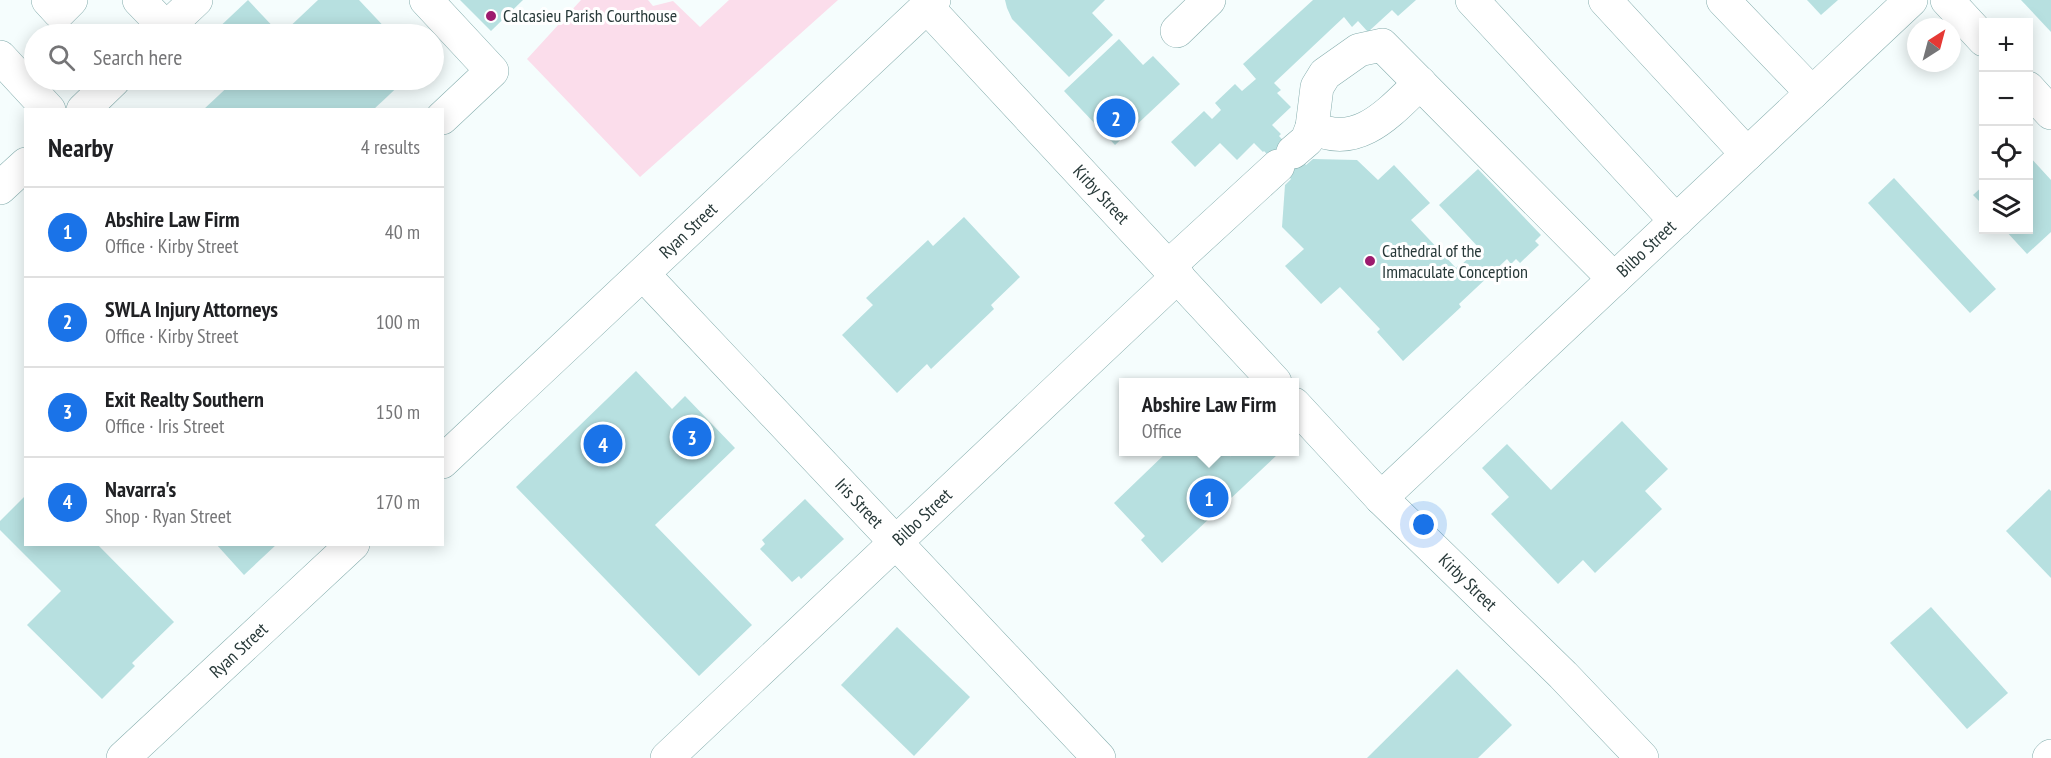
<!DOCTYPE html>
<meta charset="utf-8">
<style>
:root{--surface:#fff;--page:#f2f2f2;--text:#202124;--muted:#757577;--line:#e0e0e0;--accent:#1a73e8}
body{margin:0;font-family:"PT Sans Narrow",sans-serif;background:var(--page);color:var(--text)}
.controls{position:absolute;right:18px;top:18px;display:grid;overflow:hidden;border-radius:0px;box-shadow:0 3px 15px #0003}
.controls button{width:54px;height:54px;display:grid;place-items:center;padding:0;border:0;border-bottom:2px solid var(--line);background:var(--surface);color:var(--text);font:30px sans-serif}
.compass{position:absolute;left:1907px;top:18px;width:54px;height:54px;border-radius:50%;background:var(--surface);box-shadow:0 3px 15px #0003;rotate:36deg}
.you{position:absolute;left:1424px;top:525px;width:21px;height:21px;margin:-15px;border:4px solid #fff;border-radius:50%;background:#1a73e8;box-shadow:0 0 0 9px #1a73e833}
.badge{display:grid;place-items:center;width:39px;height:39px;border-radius:50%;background:var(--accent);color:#fff;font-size:20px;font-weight:700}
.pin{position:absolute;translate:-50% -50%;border:3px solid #fff;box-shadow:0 2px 6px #0006}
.popup{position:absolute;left:1119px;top:378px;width:180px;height:78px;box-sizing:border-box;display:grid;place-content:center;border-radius:0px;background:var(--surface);filter:drop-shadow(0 2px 4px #0005);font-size:20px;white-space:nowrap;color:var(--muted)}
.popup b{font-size:22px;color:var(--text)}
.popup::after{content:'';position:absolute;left:50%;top:100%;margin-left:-12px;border:12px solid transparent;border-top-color:var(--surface)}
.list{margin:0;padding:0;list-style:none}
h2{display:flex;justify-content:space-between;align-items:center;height:78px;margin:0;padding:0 24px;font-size:26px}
h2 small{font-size:20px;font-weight:400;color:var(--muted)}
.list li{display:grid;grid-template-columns:39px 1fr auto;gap:18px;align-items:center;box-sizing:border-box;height:90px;padding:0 24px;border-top:2px solid var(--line)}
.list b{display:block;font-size:22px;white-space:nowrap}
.list p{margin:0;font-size:20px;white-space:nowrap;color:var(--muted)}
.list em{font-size:20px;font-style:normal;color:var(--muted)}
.icon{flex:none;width:33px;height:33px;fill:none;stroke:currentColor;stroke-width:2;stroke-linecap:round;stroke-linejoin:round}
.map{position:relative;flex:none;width:2051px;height:758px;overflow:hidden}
.search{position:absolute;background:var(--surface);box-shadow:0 3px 15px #0003;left:24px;top:24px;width:420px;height:66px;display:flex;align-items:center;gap:15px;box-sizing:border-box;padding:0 21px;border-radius:33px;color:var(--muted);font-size:22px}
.panel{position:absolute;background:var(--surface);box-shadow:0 3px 15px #0003;left:24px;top:108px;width:420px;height:438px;border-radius:0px}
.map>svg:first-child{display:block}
</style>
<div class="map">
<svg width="2051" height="758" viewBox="0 0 2051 758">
<rect width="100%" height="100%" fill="#f5fdfd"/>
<polygon fill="#fbddeb" points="581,0 648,0 653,6 673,1 700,27 729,0 838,0 640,177 527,59"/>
<g fill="#b7e0e0">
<polygon points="248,0 280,34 212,34"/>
<polygon points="318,0 359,0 391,34 282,34"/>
<polygon points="460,0 523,0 491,31"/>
<polygon points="1005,0 1105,0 1092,13 1113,35 1069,77 1012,19 1007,8"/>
<polygon points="1313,0 1416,0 1398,16 1392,10 1368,32 1358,21 1352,27 1344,17 1274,83 1281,90 1277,93 1291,107 1272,125 1281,134 1279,136 1306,165 1313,159 1357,160 1378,180 1394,165 1430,203 1411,220 1456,268 1458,266 1459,267 1479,248 1439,205 1478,169 1541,235 1535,241 1539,245 1520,263 1516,259 1511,264 1507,259 1459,304 1461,307 1403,361 1377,332 1380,329 1340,287 1321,304 1285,266 1304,249 1282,227 1285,185 1291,179 1264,151 1263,152 1254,143 1237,160 1220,143 1195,167 1171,142 1204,111 1212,119 1221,110 1215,103 1235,84 1242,91 1256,79 1243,64"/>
<polygon points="1807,0 1838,0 1821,15"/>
<polygon points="2021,0 2051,0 2051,32"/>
<polygon points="1119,39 1143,65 1153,56 1180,84 1115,145 1064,91"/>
<polygon points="235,80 405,80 373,110 203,110"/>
<polygon points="2028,155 2051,180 2051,232 2027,254 2005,230 2028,230"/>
<polygon points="1894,178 1996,289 1970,313 1868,203"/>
<polygon points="1984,185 1984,206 1973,195"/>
<polygon points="964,217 1020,277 991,305 994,309 931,369 927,364 897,393 842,335 873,305 866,298 928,240 933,246"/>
<polygon points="636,371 672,409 685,396 735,448 655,525 752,625 699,676 516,487"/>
<polygon points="1622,421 1668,469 1645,491 1662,509 1595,573 1583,560 1558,584 1491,514 1509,497 1482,468 1507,444 1551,490"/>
<polygon points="1167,452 1234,452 1230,457 1235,452 1274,452 1277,455 1162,563 1141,540 1145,536 1114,503"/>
<polygon points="2049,489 2051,491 2051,578 2006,531"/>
<polygon points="26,495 26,544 97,544 174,622 132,663 135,666 102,699 27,625 61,591 0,530 0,521"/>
<polygon points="805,499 844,539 801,579 799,576 792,582 760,549 765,544 762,540"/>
<polygon points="216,544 277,544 244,575"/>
<polygon points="1931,607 2008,693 1967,729 1890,643"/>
<polygon points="897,627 970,697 914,756 841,685"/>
<polygon points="1457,669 1512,725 1478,758 1367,758"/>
</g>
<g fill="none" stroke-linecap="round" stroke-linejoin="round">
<g stroke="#86aeae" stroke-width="34">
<g id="minor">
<polyline points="48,0 59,12 71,0"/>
<polyline points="139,0 167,29"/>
<polyline points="426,0 492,71 442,118"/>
<polyline points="1472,0 1676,221"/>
<polyline points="1605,0 1747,154"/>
<polyline points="1723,0 1812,93"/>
<polyline points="1947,0 1984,40"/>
<path id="s1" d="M927,7L1275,382"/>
<polyline points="1177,31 1209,0"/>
<polyline points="160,34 196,0"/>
<polyline points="0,57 49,110"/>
<polyline points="2028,88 2051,113"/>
<polyline points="83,110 114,80"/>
<path d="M1312,127C1357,151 1390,112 1420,83"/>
<polyline points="1293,152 1307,140 1312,127 1317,87 1325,74 1359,50 1382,45 1614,279"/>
<polyline points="0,188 26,164"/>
<polyline points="1169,266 1278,166"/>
<path id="s2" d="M643,274L1099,758"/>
<path id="s3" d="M1294,404L1381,498L1563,675L1642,758"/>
<path id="s4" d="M1381,498L1911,0"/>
<path id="s5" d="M667,758L1178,276"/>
<polyline points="2049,758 2051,756"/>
</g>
</g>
<g stroke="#86aeae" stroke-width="34">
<g id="major">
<path id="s6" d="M442,462L934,0"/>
<path id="s7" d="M123,758L353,544"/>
</g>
</g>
<use href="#minor" stroke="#fff" stroke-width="33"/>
<use href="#major" stroke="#fff" stroke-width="33"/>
</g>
<g fill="#9d1b6e" stroke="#fff" stroke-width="2">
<circle cx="491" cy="16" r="6"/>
<circle cx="1370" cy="261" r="6"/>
</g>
<g text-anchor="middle" stroke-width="6" stroke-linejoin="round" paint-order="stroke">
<g font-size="18" fill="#283939" stroke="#fff" text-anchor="start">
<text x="503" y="22">Calcasieu Parish Courthouse</text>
<text x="1382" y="257">Cathedral of the<tspan x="1382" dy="21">Immaculate Conception</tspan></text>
</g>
<g font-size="18" fill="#283939" stroke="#fff">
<text dy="6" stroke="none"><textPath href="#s1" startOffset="256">Kirby Street</textPath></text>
<text dy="6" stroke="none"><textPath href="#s6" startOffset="338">Ryan Street</textPath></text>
<text dy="6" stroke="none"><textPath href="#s4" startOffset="364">Bilbo Street</textPath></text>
<text dy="6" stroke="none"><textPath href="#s2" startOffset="315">Iris Street</textPath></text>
<text dy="6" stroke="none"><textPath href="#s5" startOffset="351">Bilbo Street</textPath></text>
<text dy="6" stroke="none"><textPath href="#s3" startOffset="249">Kirby Street</textPath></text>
<text dy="6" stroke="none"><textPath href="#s7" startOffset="158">Ryan Street</textPath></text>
</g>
</g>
</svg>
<div class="controls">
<button>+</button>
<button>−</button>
<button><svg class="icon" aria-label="locate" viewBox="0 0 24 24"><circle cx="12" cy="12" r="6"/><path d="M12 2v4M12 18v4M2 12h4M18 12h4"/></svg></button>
<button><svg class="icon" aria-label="layers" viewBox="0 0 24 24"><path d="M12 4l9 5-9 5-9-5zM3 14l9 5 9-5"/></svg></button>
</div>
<svg class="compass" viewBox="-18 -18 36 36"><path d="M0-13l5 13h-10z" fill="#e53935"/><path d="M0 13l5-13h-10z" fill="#757577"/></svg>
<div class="you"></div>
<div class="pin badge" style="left:1209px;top:498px">1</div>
<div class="popup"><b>Abshire Law Firm</b>Office</div>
<div class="pin badge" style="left:1116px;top:118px">2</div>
<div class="pin badge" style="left:692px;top:437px">3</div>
<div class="pin badge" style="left:603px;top:444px">4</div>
<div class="search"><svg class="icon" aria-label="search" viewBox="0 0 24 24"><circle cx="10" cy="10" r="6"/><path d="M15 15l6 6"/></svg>Search here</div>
<section class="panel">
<h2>Nearby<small>4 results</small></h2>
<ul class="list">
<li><span class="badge">1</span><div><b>Abshire Law Firm</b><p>Office · Kirby Street</p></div><em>40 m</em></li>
<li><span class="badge">2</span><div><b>SWLA Injury Attorneys</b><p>Office · Kirby Street</p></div><em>100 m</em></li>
<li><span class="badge">3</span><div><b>Exit Realty Southern</b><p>Office · Iris Street</p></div><em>150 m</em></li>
<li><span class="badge">4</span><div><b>Navarra's</b><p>Shop · Ryan Street</p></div><em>170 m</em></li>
</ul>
</section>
</div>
